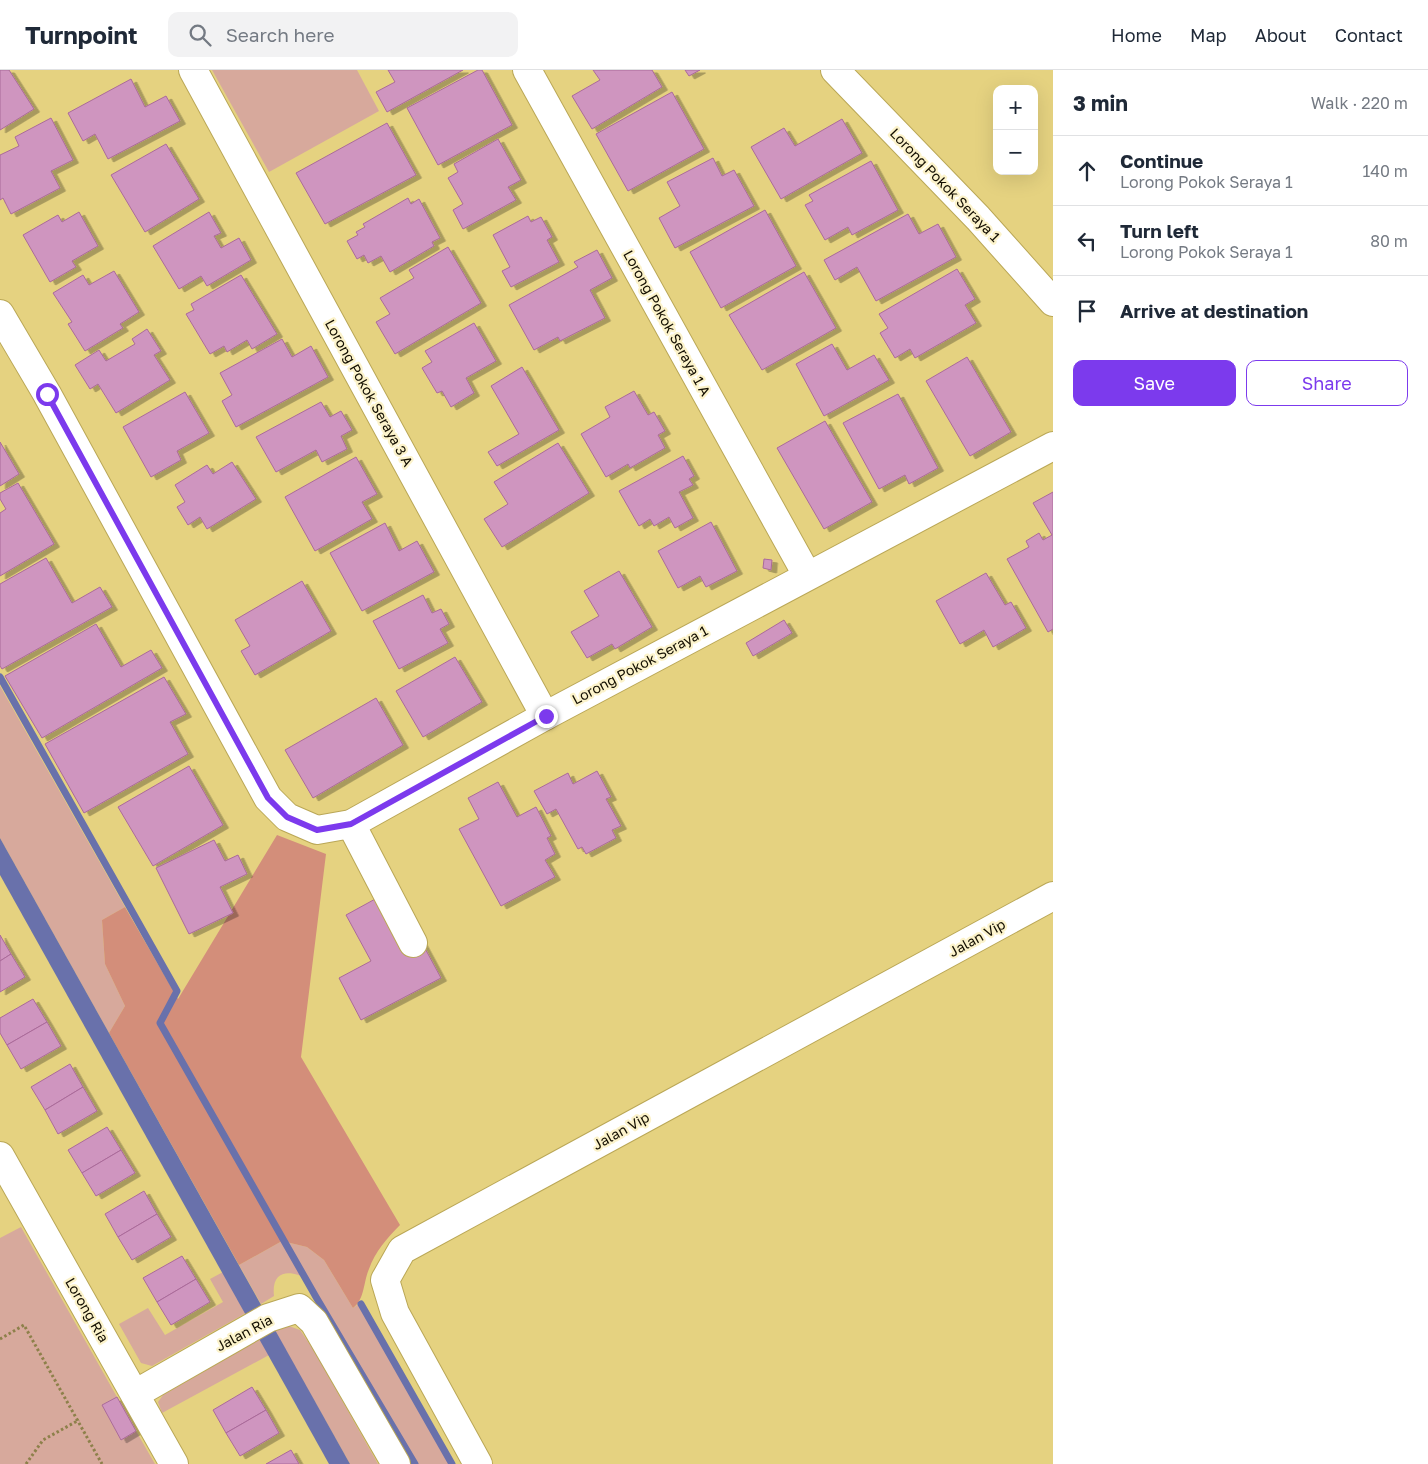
<!DOCTYPE html>
<meta charset="utf-8">
<style>
:root{--surface:#fff;--page:#f2f2f3;--text:#1f2937;--muted:#747a83;--line:#e0e1e3;--accent:#7c3aed}
body{margin:0;font-family:"Golos Text",sans-serif;background:var(--page);color:var(--text)}
.controls{position:absolute;right:15px;top:15px;display:grid;overflow:hidden;border-radius:10px;box-shadow:0 5px 20px #0002}
.controls button{width:45px;height:45px;display:grid;place-items:center;padding:0;border:0;border-bottom:1px solid var(--line);background:var(--surface);color:var(--text);font:25px sans-serif}
.stop{position:absolute;width:15px;height:15px;margin:-11px;border:4px solid #7c3aed;border-radius:50%;background:#fff}
.stop.end{background:#7c3aed;border-color:#fff;box-shadow:0 1px 5px #0008}
.list{margin:0;padding:0;list-style:none}
h2{display:flex;justify-content:space-between;align-items:center;height:65px;margin:0;padding:0 20px;font-size:21px}
h2 small{font-size:16px;font-weight:400;color:var(--muted)}
.list li{display:grid;grid-template-columns:32px 1fr auto;gap:15px;align-items:center;box-sizing:border-box;height:70px;padding:0 20px;border-top:1px solid var(--line)}
.list b{display:block;font-size:19px;white-space:nowrap}
.list p{margin:0;font-size:16px;white-space:nowrap;color:var(--muted)}
.list em{font-size:16px;font-style:normal;color:var(--muted)}
.actions{display:flex;gap:10px;padding:15px 20px}
.actions a{flex:1;padding:11px 0;border:1px solid var(--accent);border-radius:10px;text-align:center;font-size:18px;color:var(--accent)}
.actions .main{background:var(--accent);color:#fff}
.icon{flex:none;width:28px;height:28px;fill:none;stroke:currentColor;stroke-width:2;stroke-linecap:round;stroke-linejoin:round}
.map{position:relative;flex:none;width:1053px;height:1394px;overflow:hidden}
header{display:flex;align-items:center;gap:30px;box-sizing:border-box;height:70px;padding:0 25px;background:var(--surface);border-bottom:1px solid var(--line)}
header strong{font-size:24px}
nav{display:flex;gap:28px;margin-inline-start:auto;font-size:18px}
.search{width:350px;height:45px;background:var(--page);display:flex;align-items:center;gap:12px;box-sizing:border-box;padding:0 18px;border-radius:10px;color:var(--muted);font-size:19px}
main{display:flex}
aside{flex:1;background:var(--surface)}
.map>svg:first-child{display:block}
</style>
<header>
<strong>Turnpoint</strong>
<div class="search"><svg class="icon" aria-label="search" viewBox="0 0 24 24"><circle cx="10" cy="10" r="6"/><path d="M15 15l6 6"/></svg>Search here</div>
<nav><a>Home</a><a>Map</a><a>About</a><a>Contact</a></nav>
</header>
<main>
<div class="map">
<svg width="1053" height="1394" viewBox="0 0 1053 1394">
<defs>
<filter id="shadow"><feDropShadow dx="5.5" dy="3" stdDeviation="0" flood-color="#0004"/></filter>
</defs>
<rect width="100%" height="100%" fill="#e5d280"/>
<g fill="#d7a99c">
<polygon points="212,0 357,0 379,41 269,102"/>
<polygon points="0,616 125,837 102,850 105,894 125,936 109,963 0,768"/>
<polygon points="21,1157 117,1327 102,1335 121,1369 136,1361 155,1394 0,1394 0,1168"/>
<path d="M282,1171L307,1177L324,1190L353,1238L360,1233L450,1394H417L309,1210C290,1199 271,1200 274,1226L261,1234L239,1195Z"/>
<polygon points="223,1202 246,1243 152,1296 141,1293 119,1254 148,1238 165,1265 223,1232 210,1209"/>
<polygon points="286,1255 300,1260 313,1279 378,1394 350,1394 275,1261"/>
<polygon points="260,1269 269,1285 162,1343 158,1332 163,1325"/>
</g>
<path fill="#d38e7a" d="M277,765L326,784L301,987L400,1155C387,1168 375,1182 369,1199C363,1213 365,1229 353,1238L324,1190L307,1177L282,1171L239,1195L109,963L125,936L105,894L102,850L125,837L178,929Z"/>
<polygon fill="#6971ab" points="0,768 350,1394 329,1394 0,805"/>
<g fill="none" stroke-linecap="round" stroke-linejoin="round">
<g stroke="#6971ab" stroke-width="7">
<polyline points="0,607 177,921 160,953 316,1227 415,1394"/>
<polyline points="361,1234 452,1394"/>
</g>
</g>
<g fill="#cf95bf" stroke="#aa6a9a" filter="url(#shadow)">
<polygon points="0,0 9,0 34,39 0,60"/>
<polygon points="388,0 463,0 387,42 376,22 395,12"/>
<polygon points="478,0 482,0 512,55 438,95 407,38"/>
<polygon points="593,0 652,0 662,17 592,59 572,26 600,10"/>
<polygon points="685,0 700,0 689,6"/>
<polygon points="131,9 145,37 166,26 180,51 108,89 95,64 83,71 68,43"/>
<polygon points="672,22 704,79 628,121 596,64"/>
<polygon points="51,48 73,90 51,101 60,118 11,144 3,128 0,130 0,85 19,76 15,67"/>
<polygon points="842,49 862,83 781,129 751,77 784,58 795,76"/>
<polygon points="387,53 416,105 325,154 296,103"/>
<polygon points="498,69 521,110 508,117 516,130 463,159 453,140 463,134 448,108 458,102 454,94"/>
<polygon points="166,74 199,129 145,162 111,105"/>
<polygon points="713,88 722,106 734,100 754,136 675,178 659,148 680,136 667,112"/>
<polygon points="871,91 898,140 852,165 848,157 825,170 805,135 813,131 809,125"/>
<polygon points="408,128 411,134 419,129 440,168 432,172 434,176 390,202 381,186 368,193 364,185 357,189 347,171 358,165 356,162 365,157 363,154"/>
<polygon points="765,140 796,196 721,238 690,182"/>
<polygon points="79,142 98,176 72,191 76,197 50,212 23,165 58,145 62,152"/>
<polygon points="209,142 221,163 214,166 221,178 239,168 251,190 207,216 201,206 179,219 153,176"/>
<polygon points="908,144 919,164 938,154 956,187 876,231 857,197 835,210 824,190"/>
<polygon points="528,146 531,152 541,147 552,167 547,170 559,192 511,217 502,201 510,197 493,165"/>
<polygon points="448,177 481,233 395,284 376,252 390,244 380,228 414,208 409,200"/>
<polygon points="597,180 612,208 590,220 605,248 560,271 558,267 534,280 509,235 578,197 574,192"/>
<polygon points="957,199 975,229 965,235 976,253 915,288 910,279 895,288 880,263 888,258 879,244"/>
<polygon points="114,201 139,242 120,254 123,258 85,281 68,254 72,252 53,223 83,205 89,215"/>
<polygon points="804,202 836,258 762,300 729,245"/>
<polygon points="241,205 277,264 252,279 247,270 227,282 224,276 210,284 186,244 194,240 191,234"/>
<polygon points="474,253 496,291 466,308 474,323 451,337 442,321 437,323 422,298 432,292 425,281"/>
<polygon points="147,259 161,281 154,285 170,310 116,343 98,314 90,319 75,295 99,280 106,291 135,274 132,269"/>
<polygon points="282,269 292,287 311,276 328,307 236,357 222,331 232,325 220,303"/>
<polygon points="832,274 847,300 874,285 889,310 824,346 796,294"/>
<polygon points="967,287 1011,362 970,386 926,311"/>
<polygon points="522,297 559,360 497,396 488,382 519,364 491,316"/>
<polygon points="634,321 648,345 654,342 665,361 658,365 665,378 630,398 628,394 606,407 581,364 610,347 605,337"/>
<polygon points="185,322 209,363 177,381 181,390 151,407 123,357"/>
<polygon points="898,324 938,398 909,414 905,405 879,419 843,353"/>
<polygon points="321,332 330,347 341,341 352,360 341,366 347,379 322,392 316,380 276,402 256,367"/>
<polygon points="825,351 872,432 824,459 777,378"/>
<polygon points="0,372 19,404 0,416"/>
<polygon points="558,373 589,423 502,477 484,449 508,434 494,412"/>
<polygon points="683,386 694,406 689,409 693,415 679,422 693,448 675,458 669,447 654,456 650,449 639,456 619,421"/>
<polygon points="356,387 377,424 362,432 372,449 315,481 285,427"/>
<polygon points="232,392 256,429 207,459 200,447 188,455 177,437 185,432 175,415 207,395 213,404"/>
<polygon points="18,413 54,474 0,506 0,443 6,439 0,429 0,423"/>
<polygon points="1053,422 1053,559 1048,562 1007,489 1029,477 1026,471 1039,463 1043,470 1052,465 1033,433"/>
<polygon points="711,452 737,501 706,517 700,506 678,518 658,481"/>
<polygon points="385,453 399,481 417,471 434,502 362,541 330,483"/>
<polygon points="46,488 72,533 100,517 112,537 2,599 0,596 0,514"/>
<polygon points="764,489 772,490 771,500 763,498"/>
<polygon points="619,501 652,557 615,579 612,574 587,588 571,562 599,546 584,521"/>
<polygon points="986,503 1005,535 1011,532 1026,558 993,577 984,560 960,574 936,531"/>
<polygon points="302,511 331,561 255,605 241,581 250,576 235,550"/>
<polygon points="423,525 432,543 441,539 449,554 440,559 448,573 399,599 373,551"/>
<polygon points="784,550 792,563 753,586 746,573"/>
<polygon points="96,554 121,597 151,580 162,598 42,668 5,606"/>
<polygon points="455,587 482,632 423,667 396,621"/>
<polygon points="164,607 186,644 170,652 188,684 84,743 45,674"/>
<polygon points="376,628 403,675 313,728 285,680"/>
<polygon points="189,696 223,755 153,796 118,737"/>
<polygon points="597,701 611,727 606,729 621,756 612,760 616,768 586,784 582,777 578,779 556,739 547,744 534,721 568,703 573,714"/>
<polygon points="498,712 517,747 536,737 551,766 547,768 555,784 545,790 555,807 501,836 459,759 479,749 468,728"/>
<polygon points="214,770 225,791 238,785 247,804 220,817 233,843 189,864 156,798"/>
<polygon points="377,828 421,871 441,908 361,950 339,908 371,891 346,845"/>
<polygon points="0,865 11,884 0,891"/>
<polygon points="11,884 25,907 0,922 0,891"/>
<polygon points="33,929 47,952 7,975 0,963 0,948"/>
<polygon points="47,952 61,976 21,999 7,975"/>
<polygon points="70,994 83,1017 45,1040 31,1017"/>
<polygon points="83,1017 97,1041 58,1064 45,1040"/>
<polygon points="107,1057 121,1080 82,1103 68,1080"/>
<polygon points="121,1080 135,1103 96,1126 82,1103"/>
<polygon points="144,1121 157,1144 118,1167 105,1144"/>
<polygon points="157,1144 171,1167 132,1190 118,1167"/>
<polygon points="182,1186 196,1209 157,1232 143,1208"/>
<polygon points="196,1209 210,1232 171,1255 157,1232"/>
<polygon points="252,1317 266,1340 226,1363 213,1340"/>
<polygon points="117,1327 136,1361 121,1370 102,1335"/>
<polygon points="266,1340 279,1363 240,1386 226,1363"/>
<polygon points="291,1380 299,1394 266,1394"/>
</g>
<g fill="none" stroke-linecap="round" stroke-linejoin="round">
<g stroke="#baa756" stroke-width="30">
<g id="minor">
<polyline points="193,0 545,646"/>
<polyline points="527,0 807,505"/>
<polyline points="835,0 978,148 1053,232"/>
<polyline points="0,244 47,324 268,728 287,747 317,760 351,754 545,646 1053,376"/>
<polyline points="351,754 413,873"/>
<polyline points="0,1086 174,1394"/>
<polyline points="135,1324 268,1248 299,1238 314,1252 396,1394"/>
<polyline points="478,1394 395,1243 385,1210 402,1180 1053,826"/>
</g>
</g>
<g stroke="#8d804a" stroke-width="3" stroke-dasharray="2.5 2.5" stroke-linecap="butt">
<polyline points="0,1269 24,1255 102,1394"/>
<polyline points="26,1394 43,1370 79,1350"/>
</g>
<use href="#minor" stroke="#fff" stroke-width="28"/>
</g>
<g fill="none" stroke-linecap="round" stroke-linejoin="round">
<polyline stroke="#7c3aed" stroke-width="6" points="47,324 268,728 287,747 317,760 351,754 546,646"/>
</g>
<g text-anchor="middle" stroke-width="4.5" stroke-linejoin="round" paint-order="stroke">
<g font-size="14" fill="#130e00" stroke="#fcf3cb">
<text transform="translate(945 115) rotate(46)" y="5">Lorong Pokok Seraya 1</text>
<text transform="translate(667 253) rotate(61)" y="5">Lorong Pokok Seraya 1 A</text>
<text transform="translate(369 323) rotate(61)" y="5">Lorong Pokok Seraya 3 A</text>
<text transform="translate(640 595) rotate(-28)" y="5">Lorong Pokok Seraya 1</text>
<text transform="translate(977 868) rotate(-29)" y="5">Jalan Vip</text>
<text transform="translate(621 1061) rotate(-29)" y="5">Jalan Vip</text>
<text transform="translate(87 1240) rotate(60)" y="5">Lorong Ria</text>
<text transform="translate(244 1263) rotate(-28)" y="5">Jalan Ria</text>
</g>
</g>
</svg>
<div class="controls">
<button>+</button>
<button>−</button>
</div>
<div class="stop" style="left:47px;top:324px"></div>
<div class="stop end" style="left:546px;top:646px"></div>
</div>
<aside>
<h2>3 min<small>Walk · 220 m</small></h2>
<ul class="list">
<li><svg class="icon" aria-label="ahead" viewBox="0 0 24 24"><path d="M12 20V5M6 11l6-6 6 6"/></svg><div><b>Continue</b><p>Lorong Pokok Seraya 1</p></div><em>140 m</em></li>
<li><svg class="icon" aria-label="left" viewBox="0 0 24 24"><path d="M17 20v-9H6M10 6l-5 5 5 5"/></svg><div><b>Turn left</b><p>Lorong Pokok Seraya 1</p></div><em>80 m</em></li>
<li><svg class="icon" aria-label="arrive" viewBox="0 0 24 24"><path d="M6 21V4h12l-3 4 3 4H6"/></svg><div><b>Arrive at destination</b></div></li>
</ul>
<div class="actions"><a class="main">Save</a><a>Share</a></div>
</aside>
</main>
